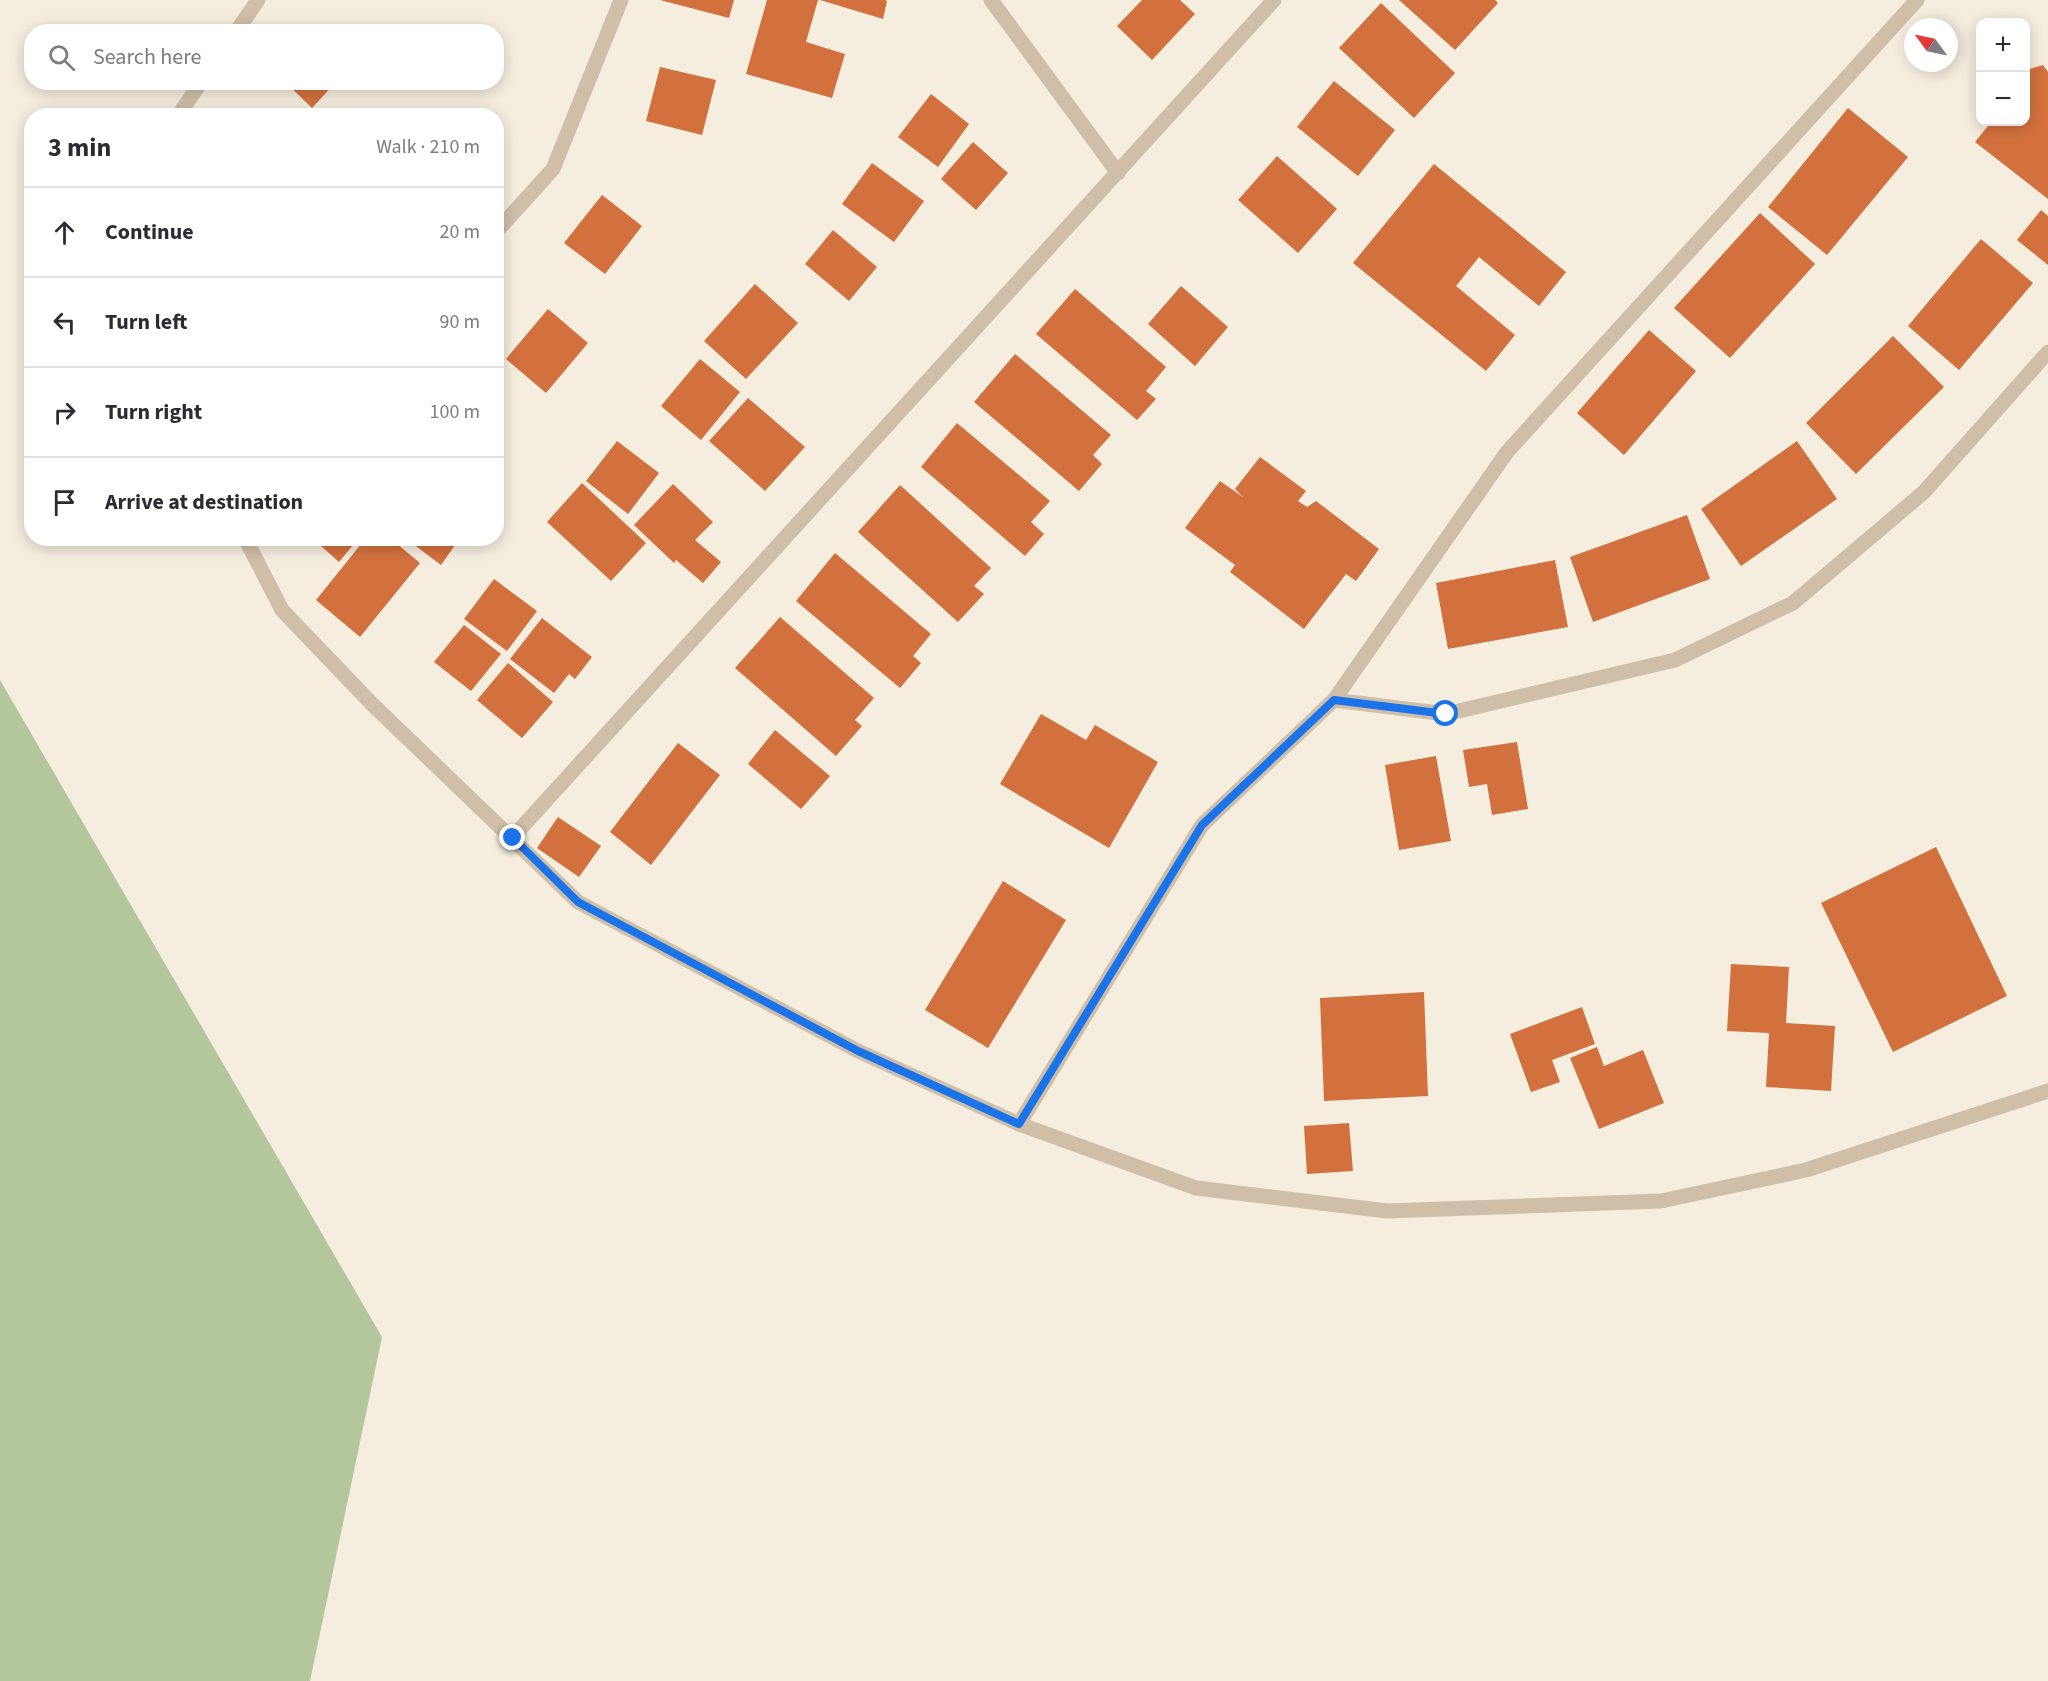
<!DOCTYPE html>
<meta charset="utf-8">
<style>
:root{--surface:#fff;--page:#f2f2f3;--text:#2b2b33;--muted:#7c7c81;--line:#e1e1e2}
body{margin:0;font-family:"Source Sans 3",sans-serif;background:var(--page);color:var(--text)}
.controls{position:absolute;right:18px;top:18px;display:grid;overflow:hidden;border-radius:12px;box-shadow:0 3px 15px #0003}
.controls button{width:54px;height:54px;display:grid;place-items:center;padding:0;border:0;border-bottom:2px solid var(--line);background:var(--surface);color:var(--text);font:30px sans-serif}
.compass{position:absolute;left:1904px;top:18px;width:54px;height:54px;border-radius:50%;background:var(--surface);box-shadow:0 3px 15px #0003;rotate:303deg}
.stop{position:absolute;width:18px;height:18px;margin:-14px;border:4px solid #1a73e8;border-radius:50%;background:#fff}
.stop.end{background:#1a73e8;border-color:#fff;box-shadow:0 2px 6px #0008}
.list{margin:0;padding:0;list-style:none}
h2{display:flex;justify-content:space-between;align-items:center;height:78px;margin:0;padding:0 24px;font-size:26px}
h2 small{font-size:20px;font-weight:400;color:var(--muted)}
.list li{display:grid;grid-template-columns:39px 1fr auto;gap:18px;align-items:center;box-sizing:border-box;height:90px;padding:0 24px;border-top:2px solid var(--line)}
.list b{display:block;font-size:22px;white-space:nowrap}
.list em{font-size:20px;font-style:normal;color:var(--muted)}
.icon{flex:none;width:33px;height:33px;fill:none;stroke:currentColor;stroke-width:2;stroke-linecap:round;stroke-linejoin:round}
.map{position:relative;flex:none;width:2048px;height:1681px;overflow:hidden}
.search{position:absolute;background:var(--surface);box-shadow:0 3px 15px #0003;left:24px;top:24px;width:480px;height:66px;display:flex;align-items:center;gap:15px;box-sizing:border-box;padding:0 21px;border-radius:24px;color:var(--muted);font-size:22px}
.panel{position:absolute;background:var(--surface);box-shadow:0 3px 15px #0003;left:24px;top:108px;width:480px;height:438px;border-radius:24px}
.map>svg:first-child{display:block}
</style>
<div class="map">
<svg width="2048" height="1681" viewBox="0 0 2048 1681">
<rect width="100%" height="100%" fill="#f5edde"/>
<polygon fill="#b4c69b" points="0,680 382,1337 310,1681 0,1681"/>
<g fill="#d3713e">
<polygon points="660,0 734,0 729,18"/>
<polygon points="767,0 818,0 806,42 845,54 832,98 746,74"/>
<polygon points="820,0 885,0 887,1 883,19"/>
<polygon points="1142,0 1180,0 1195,14 1152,60 1117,26"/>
<polygon points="1399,0 1495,0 1498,3 1455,50"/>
<polygon points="1381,3 1455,73 1414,118 1339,48"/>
<polygon points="2043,65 2048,72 2048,199 1975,142 1991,122 2026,122 2026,70"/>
<polygon points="660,67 716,80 702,135 646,121"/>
<polygon points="1334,81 1395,130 1358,176 1297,127"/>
<polygon points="285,82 336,82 312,108"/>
<polygon points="931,94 969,124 938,167 898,137"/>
<polygon points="1848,108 1908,157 1827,255 1768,207"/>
<polygon points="973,142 1008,173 976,210 941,179"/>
<polygon points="1277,156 1337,209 1298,253 1238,200"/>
<polygon points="872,163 924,201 894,242 842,204"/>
<polygon points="1434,164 1566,272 1539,306 1479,257 1456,286 1515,335 1486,371 1353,263"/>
<polygon points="602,195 642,226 605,274 564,243"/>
<polygon points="2041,210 2048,216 2048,265 2017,240"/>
<polygon points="1760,213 1815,264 1730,358 1674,308"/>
<polygon points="833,230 877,267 849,301 805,264"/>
<polygon points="1981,239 2033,283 1959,370 1908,326"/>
<polygon points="755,284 798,323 746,379 704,341"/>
<polygon points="1181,286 1228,327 1195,366 1148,324"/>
<polygon points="1075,289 1166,367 1146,391 1156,399 1137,420 1036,334"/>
<polygon points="548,309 588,343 546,393 506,359"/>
<polygon points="1649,330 1696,371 1624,455 1577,413"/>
<polygon points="1893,336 1944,387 1856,474 1806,423"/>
<polygon points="1015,354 1111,435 1093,455 1102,464 1079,491 974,402"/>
<polygon points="700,359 740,392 701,440 661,406"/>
<polygon points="748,398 805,447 765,491 709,441"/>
<polygon points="957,423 1050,501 1031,522 1044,534 1025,556 921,467"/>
<polygon points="617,441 659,473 628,514 586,481"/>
<polygon points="1797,441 1837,499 1741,566 1701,509"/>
<polygon points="1260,457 1306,491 1298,501 1307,507 1316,501 1379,549 1356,581 1346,574 1304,629 1230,572 1235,565 1185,528 1220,481 1243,497 1235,489"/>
<polygon points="582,483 646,543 611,581 547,522"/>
<polygon points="673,484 713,522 695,540 721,562 703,583 676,560 674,563 634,525"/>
<polygon points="900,485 991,568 974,586 984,594 958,622 858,532"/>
<polygon points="1687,515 1710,579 1593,622 1570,557"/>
<polygon points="312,538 359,538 339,562"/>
<polygon points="366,538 390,538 420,563 360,637 316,600"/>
<polygon points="405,538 460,538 441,565"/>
<polygon points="835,553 931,634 913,656 921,663 900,688 796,601"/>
<polygon points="1555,560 1568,627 1448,649 1436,583"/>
<polygon points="494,579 537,611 507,651 464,619"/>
<polygon points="780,617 874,698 855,720 862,726 836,756 735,668"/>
<polygon points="542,618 592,657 575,679 569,674 554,693 510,659"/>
<polygon points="464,625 501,654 471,691 434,662"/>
<polygon points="508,663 553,702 522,738 477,700"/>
<polygon points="1041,714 1086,740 1095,725 1158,762 1109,848 1000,784"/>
<polygon points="775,730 830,776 801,809 748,764"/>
<polygon points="1517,742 1528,809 1492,815 1487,784 1469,787 1463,750"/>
<polygon points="678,743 720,775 651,865 610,832"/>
<polygon points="1436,756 1451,841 1399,850 1385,765"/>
<polygon points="558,817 601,846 579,877 537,848"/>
<polygon points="1936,847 2007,996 1893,1052 1821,903"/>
<polygon points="1003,881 1066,920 988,1048 925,1010"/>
<polygon points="1731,964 1789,967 1786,1023 1835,1026 1831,1091 1766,1087 1769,1033 1727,1031"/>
<polygon points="1424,992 1428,1096 1324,1101 1320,998"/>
<polygon points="1582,1007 1595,1044 1552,1060 1560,1082 1531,1092 1510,1034"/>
<polygon points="1597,1047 1604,1066 1643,1050 1664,1103 1599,1129 1570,1058"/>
<polygon points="1349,1123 1353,1171 1307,1174 1304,1126"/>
</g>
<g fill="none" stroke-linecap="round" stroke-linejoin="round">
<g stroke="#cfbea8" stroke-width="15">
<polyline points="991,0 1118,173"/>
<polyline points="236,32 258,0"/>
<polyline points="178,116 201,82"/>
<polyline points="496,232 553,169 621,0"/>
<polyline points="245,538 282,610 372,704 578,902 858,1051 1019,1124 1196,1188 1387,1211 1661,1201 1806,1170 2048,1091"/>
<polyline points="1334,700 1446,714 1675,660 1793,603 1924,492 2048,352"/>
<polyline points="512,838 1274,0"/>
<polyline points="1019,1124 1202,825 1334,700 1507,452 1917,0"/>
</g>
</g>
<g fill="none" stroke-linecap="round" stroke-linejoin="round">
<polyline stroke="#1a73e8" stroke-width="8" points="513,838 578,902 858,1051 1019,1124 1202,825 1334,700 1446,714"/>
</g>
</svg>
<div class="controls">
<button>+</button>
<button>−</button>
</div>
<svg class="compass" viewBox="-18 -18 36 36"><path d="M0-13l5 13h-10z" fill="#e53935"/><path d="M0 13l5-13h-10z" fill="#7c7c81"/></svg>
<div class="stop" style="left:1446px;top:714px"></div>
<div class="stop end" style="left:513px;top:838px"></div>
<div class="search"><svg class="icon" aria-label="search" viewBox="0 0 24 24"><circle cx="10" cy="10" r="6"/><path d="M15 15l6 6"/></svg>Search here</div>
<section class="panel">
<h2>3 min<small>Walk · 210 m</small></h2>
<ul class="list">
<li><svg class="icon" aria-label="ahead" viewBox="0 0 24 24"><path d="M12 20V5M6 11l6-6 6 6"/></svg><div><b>Continue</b></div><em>20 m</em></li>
<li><svg class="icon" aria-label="left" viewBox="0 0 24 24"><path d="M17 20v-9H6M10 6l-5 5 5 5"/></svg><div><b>Turn left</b></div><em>90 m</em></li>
<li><svg class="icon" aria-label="right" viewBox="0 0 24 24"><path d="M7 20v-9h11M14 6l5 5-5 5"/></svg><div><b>Turn right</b></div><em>100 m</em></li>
<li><svg class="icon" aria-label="arrive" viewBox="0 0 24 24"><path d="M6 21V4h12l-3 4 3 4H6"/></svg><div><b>Arrive at destination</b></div></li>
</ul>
</section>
</div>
